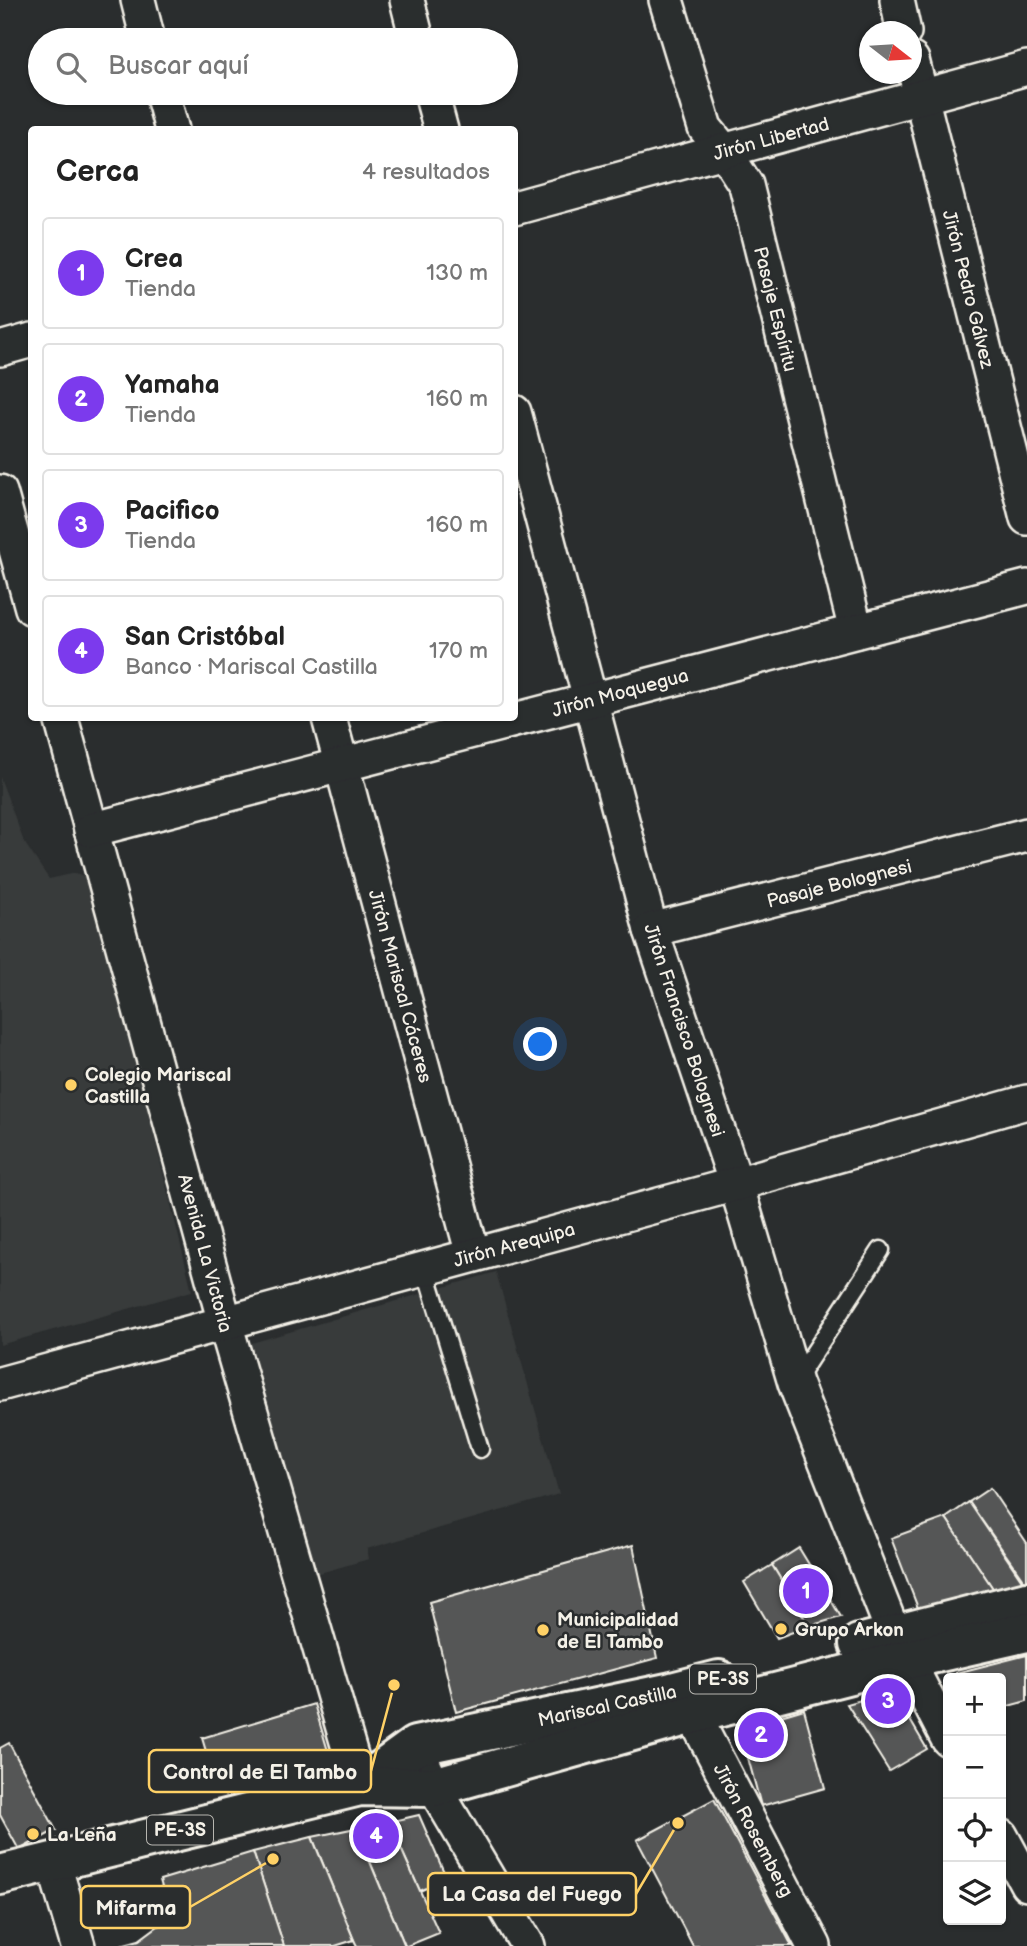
<!DOCTYPE html>
<html lang="es">
<meta charset="utf-8">
<style>
:root{--surface:#fff;--page:#f6f6f6;--text:#222;--muted:#767676;--line:#e0e0e0;--accent:#7c3aed}
body{margin:0;font-family:"Balsamiq Sans",sans-serif;background:var(--page);color:var(--text)}
.controls{position:absolute;right:21px;bottom:21px;display:grid;overflow:hidden;border-radius:7px;box-shadow:0 2px 5px #0004}
.controls button{width:63px;height:63px;display:grid;place-items:center;padding:0;border:0;border-bottom:2px solid var(--line);background:var(--surface);color:var(--text);font:35px sans-serif}
.compass{position:absolute;left:859px;top:21px;width:63px;height:63px;border-radius:50%;background:var(--surface);box-shadow:0 2px 5px #0004;rotate:107deg}
.you{position:absolute;left:541px;top:1045px;width:24px;height:24px;margin:-18px;border:5px solid #fff;border-radius:50%;background:#1a73e8;box-shadow:0 0 0 10px #1a73e833}
.badge{display:grid;place-items:center;width:46px;height:46px;border-radius:50%;background:var(--accent);color:#fff;font-size:23px;font-weight:700}
.pin{position:absolute;translate:-50% -50%;border:4px solid #fff;box-shadow:0 2px 7px #0006}
.list{margin:0;padding:0;list-style:none}
h2{display:flex;justify-content:space-between;align-items:center;height:91px;margin:0;padding:0 28px;font-size:30px}
h2 small{font-size:23px;font-weight:400;color:var(--muted)}
.list li{display:grid;grid-template-columns:46px 1fr auto;gap:21px;align-items:center;box-sizing:border-box;height:112px;margin:0 14px 14px;padding:0 14px;border:2px solid var(--line);border-radius:7px}
.list b{display:block;font-size:26px;white-space:nowrap}
.list p{margin:0;font-size:23px;white-space:nowrap;color:var(--muted)}
.list em{font-size:23px;font-style:normal;color:var(--muted)}
.icon{flex:none;width:38px;height:38px;fill:none;stroke:currentColor;stroke-width:2;stroke-linecap:round;stroke-linejoin:round}
.map{position:relative;flex:none;width:1027px;height:1946px;overflow:hidden}
.search{position:absolute;background:var(--surface);box-shadow:0 2px 5px #0004;left:28px;top:28px;width:490px;height:77px;display:flex;align-items:center;gap:18px;box-sizing:border-box;padding:0 24px;border-radius:38px;color:var(--muted);font-size:26px}
.panel{position:absolute;background:var(--surface);box-shadow:0 2px 5px #0004;left:28px;top:126px;width:490px;height:595px;border-radius:7px}
.map>svg:first-child{display:block}
</style>
<div class="map">
<svg width="1027" height="1946" viewBox="0 0 1027 1946">
<rect width="100%" height="100%" fill="#2a2d2e"/>
<filter id="ink" filterUnits="userSpaceOnUse"><feTurbulence type="fractalNoise" baseFrequency=".0143" numOctaves="2"/><feDisplacementMap in="SourceGraphic" scale="14" xChannelSelector="R" yChannelSelector="G"/><feConvolveMatrix kernelMatrix="1 2 1 2 8 2 1 2 1" color-interpolation-filters="sRGB"/></filter>
<g filter="url(#ink)">
<g fill="#373a3a">
<polygon points="0,777 24,842 49,879 75,873 91,878 192,1291 0,1345"/>
<polygon points="496,1272 559,1494 367,1549 369,1559 313,1575 248,1344"/>
</g>
<g fill="#555756" stroke="#f4f1e8" stroke-width="2">
<polygon points="990,1488 1027,1543 1027,1585 969,1502"/>
<polygon points="969,1502 1025,1585 996,1593 946,1518"/>
<polygon points="946,1518 996,1593 918,1608 891,1538"/>
<polygon points="633,1545 657,1658 456,1712 429,1602"/>
<polygon points="799,1548 841,1617 809,1626 772,1565"/>
<polygon points="772,1565 809,1626 777,1638 744,1582"/>
<polygon points="1027,1655 1027,1701 1001,1708 1001,1678 955,1678 956,1673"/>
<polygon points="893,1691 927,1749 889,1771 847,1704"/>
<polygon points="314,1704 328,1751 216,1785 202,1738"/>
<polygon points="804,1709 825,1788 761,1806 740,1728"/>
<polygon points="9,1743 56,1830 19,1850 0,1815 0,1748"/>
<polygon points="714,1799 792,1946 693,1946 637,1840"/>
<polygon points="419,1815 447,1879 420,1891 389,1822"/>
<polygon points="389,1822 439,1933 407,1946 405,1946 356,1828"/>
<polygon points="356,1828 405,1946 357,1946 354,1940 312,1837"/>
<polygon points="312,1837 354,1940 335,1946 284,1946 253,1852"/>
<polygon points="253,1852 284,1946 117,1946 139,1940 170,1917 160,1880"/>
</g>
<g fill="none" stroke-linecap="round" stroke-linejoin="round">
<g stroke="#f4f1e8" stroke-width="21">
<g id="lane">
<polyline points="425,1268 480,1449"/>
<polyline points="796,1380 881,1250"/>
</g>
</g>
<g stroke="#f4f1e8" stroke-width="38">
<g id="street">
<polyline points="138,0 148,40"/>
<polyline points="407,0 417,40"/>
<polyline points="666,0 705,128 724,151 746,185 856,631"/>
<polyline points="897,0 904,32"/>
<polyline points="912,60 1027,518"/>
<polyline points="162,93 172,130"/>
<polyline points="431,93 441,130"/>
<polyline points="514,208 1027,68"/>
<polyline points="0,349 32,340"/>
<polyline points="514,412 651,930 736,1184 795,1383 894,1635 948,1739"/>
<polyline points="0,492 32,608"/>
<polyline points="61,718 225,1323 360,1786"/>
<polyline points="329,718 473,1255"/>
<polyline points="91,830 1027,587"/>
<polyline points="651,930 1027,835"/>
<polyline points="0,1384 736,1184 1027,1102"/>
<polyline points="693,1714 814,1946"/>
<polyline points="415,1746 434,1787 528,1946"/>
<polyline points="1001,1836 1027,1884"/>
<polyline points="53,1861 78,1946"/>
</g>
</g>
<g stroke="#f4f1e8" stroke-width="44">
<g id="highway">
<polyline points="859,1644 1027,1601"/>
<polyline points="360,1786 415,1746 672,1692 719,1680"/>
<polyline points="0,1875 360,1786 434,1787 693,1714 905,1660 1027,1632"/>
</g>
</g>
<use href="#lane" stroke="#2a2d2e" stroke-width="16"/>
<use href="#street" stroke="#2a2d2e" stroke-width="33"/>
<use href="#highway" stroke="#2a2d2e" stroke-width="38"/>
</g>
</g>
<g fill="#ffd166" stroke="#2a2d2e" stroke-width="2.5">
<circle cx="71" cy="1085" r="7"/>
<circle cx="781" cy="1629" r="7"/>
<circle cx="543" cy="1630" r="7"/>
<circle cx="33" cy="1834" r="7"/>
</g>
<g text-anchor="middle" stroke-width="5" stroke-linejoin="round" paint-order="stroke">
<g fill="#2a2d2e" stroke="#b7b6b0" stroke-width="2">
<rect x="690" y="1664.5" width="66" height="29" rx="5"/>
<rect x="147" y="1815.5" width="66" height="29" rx="5"/>
</g>
<g font-size="18" font-weight="bold" fill="#f4f1e8">
<text x="723" y="1685">PE-3S</text>
<text x="180" y="1836">PE-3S</text>
</g>
<g font-size="19" fill="#f4f1e8" stroke="#2a2d2e">
<text transform="translate(771 138) rotate(-15)" y="7">Jirón Libertad</text>
<text transform="translate(969 289) rotate(76)" y="7">Jirón Pedro Gálvez</text>
<text transform="translate(776 309) rotate(76)" y="7">Pasaje Espíritu</text>
<text transform="translate(620 692) rotate(-15)" y="7">Jirón Moquegua</text>
<text transform="translate(839 883) rotate(-14)" y="7">Pasaje Bolognesi</text>
<text transform="translate(401 986) rotate(75)" y="7">Jirón Mariscal Cáceres</text>
<text transform="translate(685 1030) rotate(72)" y="7">Jirón Francisco Bolognesi</text>
<text transform="translate(514 1244) rotate(-15)" y="7">Jirón Arequipa</text>
<text transform="translate(206 1253) rotate(75)" y="7">Avenida La Victoria</text>
<text transform="translate(607 1705) rotate(-12)" y="7">Mariscal Castilla</text>
<text transform="translate(754 1830) rotate(62)" y="7">Jirón Rosemberg</text>
</g>
<g font-size="19" font-weight="bold" fill="#f4f1e8" stroke="#2a2d2e" text-anchor="start">
<text x="85" y="1081">Colegio Mariscal<tspan x="85" dy="22">Castilla</tspan></text>
<text x="557" y="1626">Municipalidad<tspan x="557" dy="22">de El Tambo</tspan></text>
<text x="795" y="1636">Grupo Arkon</text>
<text x="47" y="1841">La Leña</text>
</g>
</g>
<path fill="none" stroke="#ffd166" stroke-width="2.5" d="M394 1685L371 1771M678 1823L636 1894M273 1859L190 1907"/>
<g fill="#ffd166" stroke="#2a2d2e" stroke-width="2.5">
<circle cx="394" cy="1685" r="7"/>
<circle cx="678" cy="1823" r="7"/>
<circle cx="273" cy="1859" r="7"/>
</g>
<g fill="#2a2d2e" stroke="#ffd166" stroke-width="2.5">
<rect x="149" y="1750" width="222" height="42" rx="7"/>
<rect x="428" y="1873" width="208" height="42" rx="7"/>
<rect x="81" y="1886" width="109" height="42" rx="7"/>
</g>
<g font-size="21" text-anchor="middle" font-weight="bold" fill="#f4f1e8">
<text x="260" y="1779">Control de El Tambo</text>
<text x="532" y="1901">La Casa del Fuego</text>
<text x="136" y="1915">Mifarma</text>
</g>
</svg>
<div class="controls">
<button>+</button>
<button>−</button>
<button><svg class="icon" aria-label="locate" viewBox="0 0 24 24"><circle cx="12" cy="12" r="6"/><path d="M12 2v4M12 18v4M2 12h4M18 12h4"/></svg></button>
<button><svg class="icon" aria-label="layers" viewBox="0 0 24 24"><path d="M12 4l9 5-9 5-9-5zM3 14l9 5 9-5"/></svg></button>
</div>
<svg class="compass" viewBox="-18 -18 36 36"><path d="M0-13l5 13h-10z" fill="#e53935"/><path d="M0 13l5-13h-10z" fill="#767676"/></svg>
<div class="you"></div>
<div class="pin badge" style="left:806px;top:1591px">1</div>
<div class="pin badge" style="left:761px;top:1735px">2</div>
<div class="pin badge" style="left:888px;top:1701px">3</div>
<div class="pin badge" style="left:376px;top:1836px">4</div>
<div class="search"><svg class="icon" aria-label="search" viewBox="0 0 24 24"><circle cx="10" cy="10" r="6"/><path d="M15 15l6 6"/></svg>Buscar aquí</div>
<section class="panel">
<h2>Cerca<small>4 resultados</small></h2>
<ul class="list">
<li><span class="badge">1</span><div><b>Crea</b><p>Tienda</p></div><em>130 m</em></li>
<li><span class="badge">2</span><div><b>Yamaha</b><p>Tienda</p></div><em>160 m</em></li>
<li><span class="badge">3</span><div><b>Pacifico</b><p>Tienda</p></div><em>160 m</em></li>
<li><span class="badge">4</span><div><b>San Cristóbal</b><p>Banco · Mariscal Castilla</p></div><em>170 m</em></li>
</ul>
</section>
</div>
